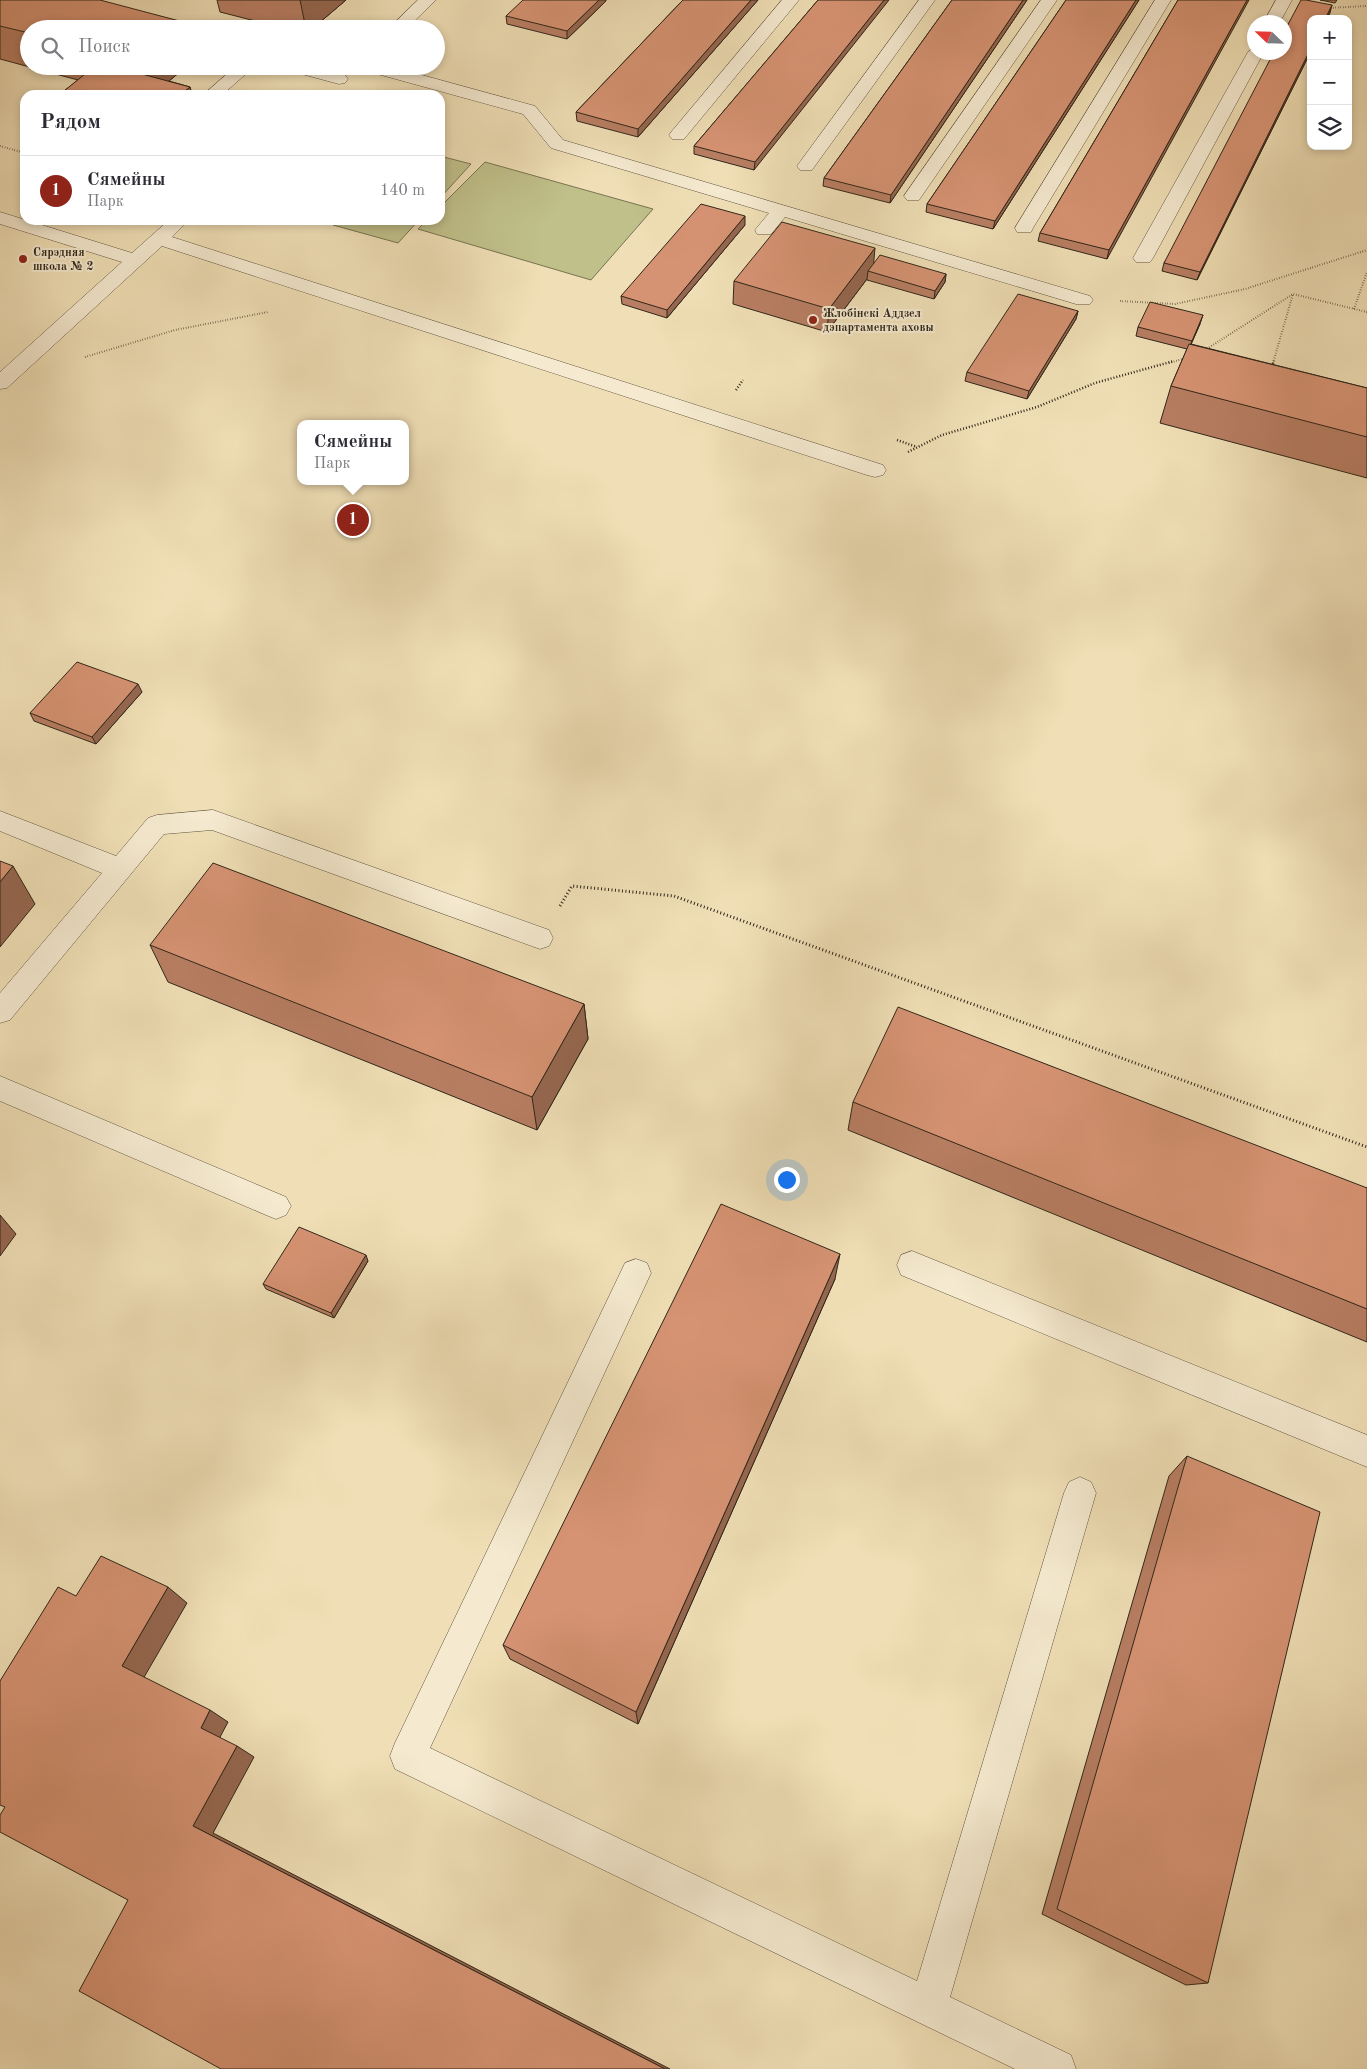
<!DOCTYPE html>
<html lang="ru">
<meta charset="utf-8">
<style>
:root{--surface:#fff;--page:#f7f7f7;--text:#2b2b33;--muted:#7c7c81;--line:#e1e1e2;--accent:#8f2418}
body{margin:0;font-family:"Old Standard TT",serif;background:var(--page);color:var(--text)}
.controls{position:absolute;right:15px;top:15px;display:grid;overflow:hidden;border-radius:10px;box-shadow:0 2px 8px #0003}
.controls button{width:45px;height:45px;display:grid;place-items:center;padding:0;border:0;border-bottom:1px solid var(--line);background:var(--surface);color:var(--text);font:25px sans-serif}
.compass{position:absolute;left:1247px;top:15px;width:45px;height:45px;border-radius:50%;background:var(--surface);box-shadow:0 2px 8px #0003;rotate:293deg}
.you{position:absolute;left:786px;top:1179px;width:18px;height:18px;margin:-12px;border:4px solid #fff;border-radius:50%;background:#1a73e8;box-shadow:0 0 0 8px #1a73e833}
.badge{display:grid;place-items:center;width:32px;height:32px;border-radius:50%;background:var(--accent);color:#fff;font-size:16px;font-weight:700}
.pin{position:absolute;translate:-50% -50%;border:2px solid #fff;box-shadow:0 1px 5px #0006}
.popup{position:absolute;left:297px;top:420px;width:112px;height:65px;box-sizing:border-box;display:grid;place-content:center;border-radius:10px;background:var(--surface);filter:drop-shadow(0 1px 4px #0005);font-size:16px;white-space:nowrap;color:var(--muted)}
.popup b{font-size:19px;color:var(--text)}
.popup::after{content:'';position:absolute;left:50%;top:100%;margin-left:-10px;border:10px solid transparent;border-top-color:var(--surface)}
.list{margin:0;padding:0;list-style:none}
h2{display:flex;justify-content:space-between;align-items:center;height:65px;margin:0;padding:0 20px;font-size:21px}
h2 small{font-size:16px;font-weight:400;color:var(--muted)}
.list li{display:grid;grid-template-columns:32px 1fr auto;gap:15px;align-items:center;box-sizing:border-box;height:70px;padding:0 20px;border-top:1px solid var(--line)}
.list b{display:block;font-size:19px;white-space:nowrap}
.list p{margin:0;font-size:16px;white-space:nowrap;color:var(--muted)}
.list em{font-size:16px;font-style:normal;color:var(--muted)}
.icon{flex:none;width:28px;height:28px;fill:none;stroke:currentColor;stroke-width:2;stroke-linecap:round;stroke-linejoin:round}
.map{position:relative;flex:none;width:1367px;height:2069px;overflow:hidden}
.search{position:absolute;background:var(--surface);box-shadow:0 2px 8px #0003;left:20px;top:20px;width:425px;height:55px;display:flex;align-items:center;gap:12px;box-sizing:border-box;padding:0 18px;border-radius:28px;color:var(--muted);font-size:19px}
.panel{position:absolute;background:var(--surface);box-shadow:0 2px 8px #0003;left:20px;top:90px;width:425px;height:135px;border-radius:15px}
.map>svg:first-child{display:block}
</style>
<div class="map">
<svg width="1367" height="2069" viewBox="0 0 1367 2069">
<rect width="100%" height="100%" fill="#f0dfb6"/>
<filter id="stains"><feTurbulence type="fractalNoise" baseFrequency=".004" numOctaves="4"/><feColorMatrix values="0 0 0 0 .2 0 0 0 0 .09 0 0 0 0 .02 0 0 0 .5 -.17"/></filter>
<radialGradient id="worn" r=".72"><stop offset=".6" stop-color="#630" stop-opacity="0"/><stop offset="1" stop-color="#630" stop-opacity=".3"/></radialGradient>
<g fill="#c0c08a" stroke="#787352">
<polygon points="440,156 471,164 440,198"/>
<polygon points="485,162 653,209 591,280 418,229 427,220 440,220 440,207"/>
<polygon points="338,220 419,220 398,243 333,225"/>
</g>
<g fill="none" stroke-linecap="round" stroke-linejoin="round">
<g stroke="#605440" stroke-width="1">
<g id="minor">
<polygon points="418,0 436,0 406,29 388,29"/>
<polygon points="782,0 799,0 684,139 672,139 669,135 672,131"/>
<polygon points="919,0 935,0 812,170 800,170 797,166 800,162"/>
<polygon points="1041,0 1057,0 919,200 907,200 904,196"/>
<polygon points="1155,0 1171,0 1033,228 1031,232 1017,232 1015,228"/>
<polygon points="1276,0 1292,0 1280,22 1264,22"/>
<polygon points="1254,47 1254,52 1264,52 1153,258 1150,262 1136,262 1133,258 1248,52"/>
<polygon points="236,66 255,66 222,95 203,95"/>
<polygon points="285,66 313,66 345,75 348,79 345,83 339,84 287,70"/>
<polygon points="361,66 389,66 535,106 563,140 1090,296 1093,300 1090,304 1076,304 785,217 771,234 757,234 755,230 769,213 551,148 523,114 363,70"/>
<polygon points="0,212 132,253 169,220 189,220 172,237 883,465 886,470 883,475 875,477 867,475 162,246 7,388 0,389 0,372 122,262 0,224"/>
<polygon points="213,810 549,930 553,938 549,946 540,949 212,830 164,834 10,1020 0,1023 0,993 102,873 0,831 0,811 116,856 148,818 157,815"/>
<polygon points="0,1076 286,1197 291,1206 286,1215 276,1219 266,1215 0,1101"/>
<polygon points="912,1251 1367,1435 1367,1467 901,1275 897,1265 901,1255"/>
<polygon points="636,1259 647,1263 651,1273 430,1748 917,1981 1064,1493 1069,1482 1080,1477 1091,1482 1096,1493 950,1997 1071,2055 1076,2069 1015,2069 395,1769 390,1756 395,1743 625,1263"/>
</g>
</g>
<g stroke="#302619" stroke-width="2" stroke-dasharray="0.5 2" stroke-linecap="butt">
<polyline points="1328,8 1367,6"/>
<polyline points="0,146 25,153"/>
<polyline points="1120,301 1175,304 1245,289 1367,250"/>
<polyline points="1354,309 1367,272"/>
<polyline points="1205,350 1293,294"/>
<polyline points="85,357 175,330 268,312"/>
<polyline points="1169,363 1186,358"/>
<polyline points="1273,363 1293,294 1367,312"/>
</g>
<g stroke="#302619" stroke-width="2.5" stroke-dasharray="1 2" stroke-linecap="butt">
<polyline points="1272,367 1274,361"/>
<polyline points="736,390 743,380"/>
<polyline points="897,440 917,447"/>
<polyline points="908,452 942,435 1037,407 1095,383 1174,361"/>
</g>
<polyline stroke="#302619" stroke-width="3" stroke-dasharray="1 2.5" stroke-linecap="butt" points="560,906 572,886 674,896 1367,1147"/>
<use href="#minor" fill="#f5ead0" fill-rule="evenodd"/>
</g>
<g fill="#b87e63" stroke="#302619">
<polygon points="0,0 29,29 29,66 187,66 169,81 190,87 192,95 59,95 78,80 0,59"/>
<polygon points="217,0 346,0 312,29 287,29 220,12"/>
<polygon points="683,0 758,0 638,137 577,121 576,112"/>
<polygon points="818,0 754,170 694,154 694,146"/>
<polygon points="952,0 1027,0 890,203 823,186 824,178"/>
<polygon points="1066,0 1139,0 993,229 926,212 927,204"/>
<polygon points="1178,0 1107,259 1038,241 1040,233"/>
<polygon points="1320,0 1337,0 1335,3"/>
<polygon points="606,1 567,39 507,24 506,16"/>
<polygon points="1332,5 1330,13 1197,280 1162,271 1164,263"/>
<polygon points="745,225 667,318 622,304 621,296"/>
<polygon points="874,263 946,274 945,282 934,299 867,280 867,279 827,332 733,304 734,281"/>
<polygon points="1078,311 1076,319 1027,399 965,381 967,372"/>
<polygon points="1200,324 1191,344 1367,388 1367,478 1160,423 1171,386 1187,349 1136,336 1138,327"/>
<polygon points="142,692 96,744 34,721 30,713"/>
<polygon points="150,945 584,1004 588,1039 537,1130 168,982"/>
<polygon points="853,1102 1367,1188 1367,1342 848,1130"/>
<polygon points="368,1261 334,1318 266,1289 263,1284"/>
<polygon points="835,1279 638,1724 510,1659 503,1645"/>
<polygon points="1187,1456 1208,1983 1186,1985 1042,1914 1169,1476"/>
</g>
<g fill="#966750" stroke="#302619">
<polygon points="300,0 346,0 312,29 306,29"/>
<polygon points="599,0 606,0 606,1 567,39 567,31"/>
<polygon points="751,0 758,0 638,137 638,129"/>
<polygon points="884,0 889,0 754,170 755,162"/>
<polygon points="1023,0 1027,0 890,203 891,195"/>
<polygon points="1136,0 1139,0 993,229 995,221"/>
<polygon points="1247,0 1249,0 1107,259 1109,250"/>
<polygon points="1332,5 1327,19 1325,19"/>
<polygon points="187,23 188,29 179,29"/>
<polygon points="1311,48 1311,51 1197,280 1200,272"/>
<polygon points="131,66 187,66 152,95 127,70"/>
<polygon points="190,87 192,95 180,95"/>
<polygon points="745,216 745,225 667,318 667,310"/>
<polygon points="875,248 873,271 868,271 867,279 827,332 829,309"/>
<polygon points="946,274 945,282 934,299 935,291"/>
<polygon points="1078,311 1076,319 1027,399 1029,391"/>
<polygon points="1203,315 1200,324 1189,349 1192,341"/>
<polygon points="138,684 142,692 96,744 92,737"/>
<polygon points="13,866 35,904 0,947 0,882"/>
<polygon points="584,1004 588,1039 537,1130 532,1097"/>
<polygon points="0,1215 16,1234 0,1256"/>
<polygon points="840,1254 835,1279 638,1724 636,1712"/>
<polygon points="366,1255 368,1261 334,1318 331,1313"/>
<polygon points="168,1587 187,1603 143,1679 122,1666"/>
<polygon points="210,1710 228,1722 219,1739 201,1728"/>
<polygon points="237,1746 254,1757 213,1833 670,2069 665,2069 193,1826"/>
</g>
<g fill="#d69373" stroke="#302619">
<polygon points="0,0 100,0 187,23 179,29 29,29 29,33 0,26"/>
<polygon points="523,0 599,0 567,31 506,16"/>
<polygon points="683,0 751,0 638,129 576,112"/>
<polygon points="818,0 884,0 755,162 694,146"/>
<polygon points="952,0 1023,0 891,195 824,178"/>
<polygon points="1066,0 1136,0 995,221 927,204"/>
<polygon points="1178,0 1247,0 1109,250 1040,233"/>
<polygon points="1301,0 1306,0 1332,5 1325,19 1311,19 1311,48 1200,272 1164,263 1274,52 1284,52 1284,32"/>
<polygon points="95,66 131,66 127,70 190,87 180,95 59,95"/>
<polygon points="701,204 745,216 667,310 621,296"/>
<polygon points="782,222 875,248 829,309 734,281"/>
<polygon points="880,255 946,274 935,291 868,271"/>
<polygon points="1018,294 1078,311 1029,391 967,372"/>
<polygon points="1150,302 1203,315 1192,341 1138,327"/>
<polygon points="1189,344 1367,388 1367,437 1171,386"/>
<polygon points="77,662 138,684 92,737 30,713"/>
<polygon points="0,861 13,866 0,882"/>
<polygon points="213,863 584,1004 532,1097 150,945"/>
<polygon points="898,1007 1367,1188 1367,1309 853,1102"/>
<polygon points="721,1204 840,1254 636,1712 503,1645"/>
<polygon points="299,1227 366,1255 331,1313 263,1284"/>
<polygon points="1187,1456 1320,1512 1208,1983 1057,1909"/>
<polygon points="101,1556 168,1587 122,1666 210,1710 201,1728 237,1746 193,1826 665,2069 221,2069 79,1991 128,1900 0,1832 0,1815 5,1807 0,1805 0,1681 58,1587 76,1596"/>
</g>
<g fill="#8f2418" stroke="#f5ead0" stroke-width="2">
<circle cx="23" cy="259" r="5"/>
<circle cx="813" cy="320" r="5"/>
</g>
<g text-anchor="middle" stroke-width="4" stroke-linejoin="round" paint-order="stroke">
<g font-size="12" font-weight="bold" fill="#302619" stroke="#f5ead0" text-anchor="start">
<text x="33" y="256">Сярэдняя<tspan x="33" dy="14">школа № 2</tspan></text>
<text x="823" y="317">Жлобінскі Аддзел<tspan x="823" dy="14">дэпартамента аховы</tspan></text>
</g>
</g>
<rect width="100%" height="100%" filter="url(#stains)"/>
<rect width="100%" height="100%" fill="url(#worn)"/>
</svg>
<div class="controls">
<button>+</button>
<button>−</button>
<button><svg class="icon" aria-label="layers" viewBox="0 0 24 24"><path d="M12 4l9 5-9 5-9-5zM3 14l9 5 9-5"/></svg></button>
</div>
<svg class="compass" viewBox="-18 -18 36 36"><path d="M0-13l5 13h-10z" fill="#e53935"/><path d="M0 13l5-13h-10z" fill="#7c7c81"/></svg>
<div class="you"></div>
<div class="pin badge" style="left:353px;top:520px">1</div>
<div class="popup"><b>Сямейны</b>Парк</div>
<div class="search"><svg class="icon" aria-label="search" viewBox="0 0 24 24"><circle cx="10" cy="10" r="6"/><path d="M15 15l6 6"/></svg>Поиск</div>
<section class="panel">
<h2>Рядом<small></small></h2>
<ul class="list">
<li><span class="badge">1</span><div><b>Сямейны</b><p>Парк</p></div><em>140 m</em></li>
</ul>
</section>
</div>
